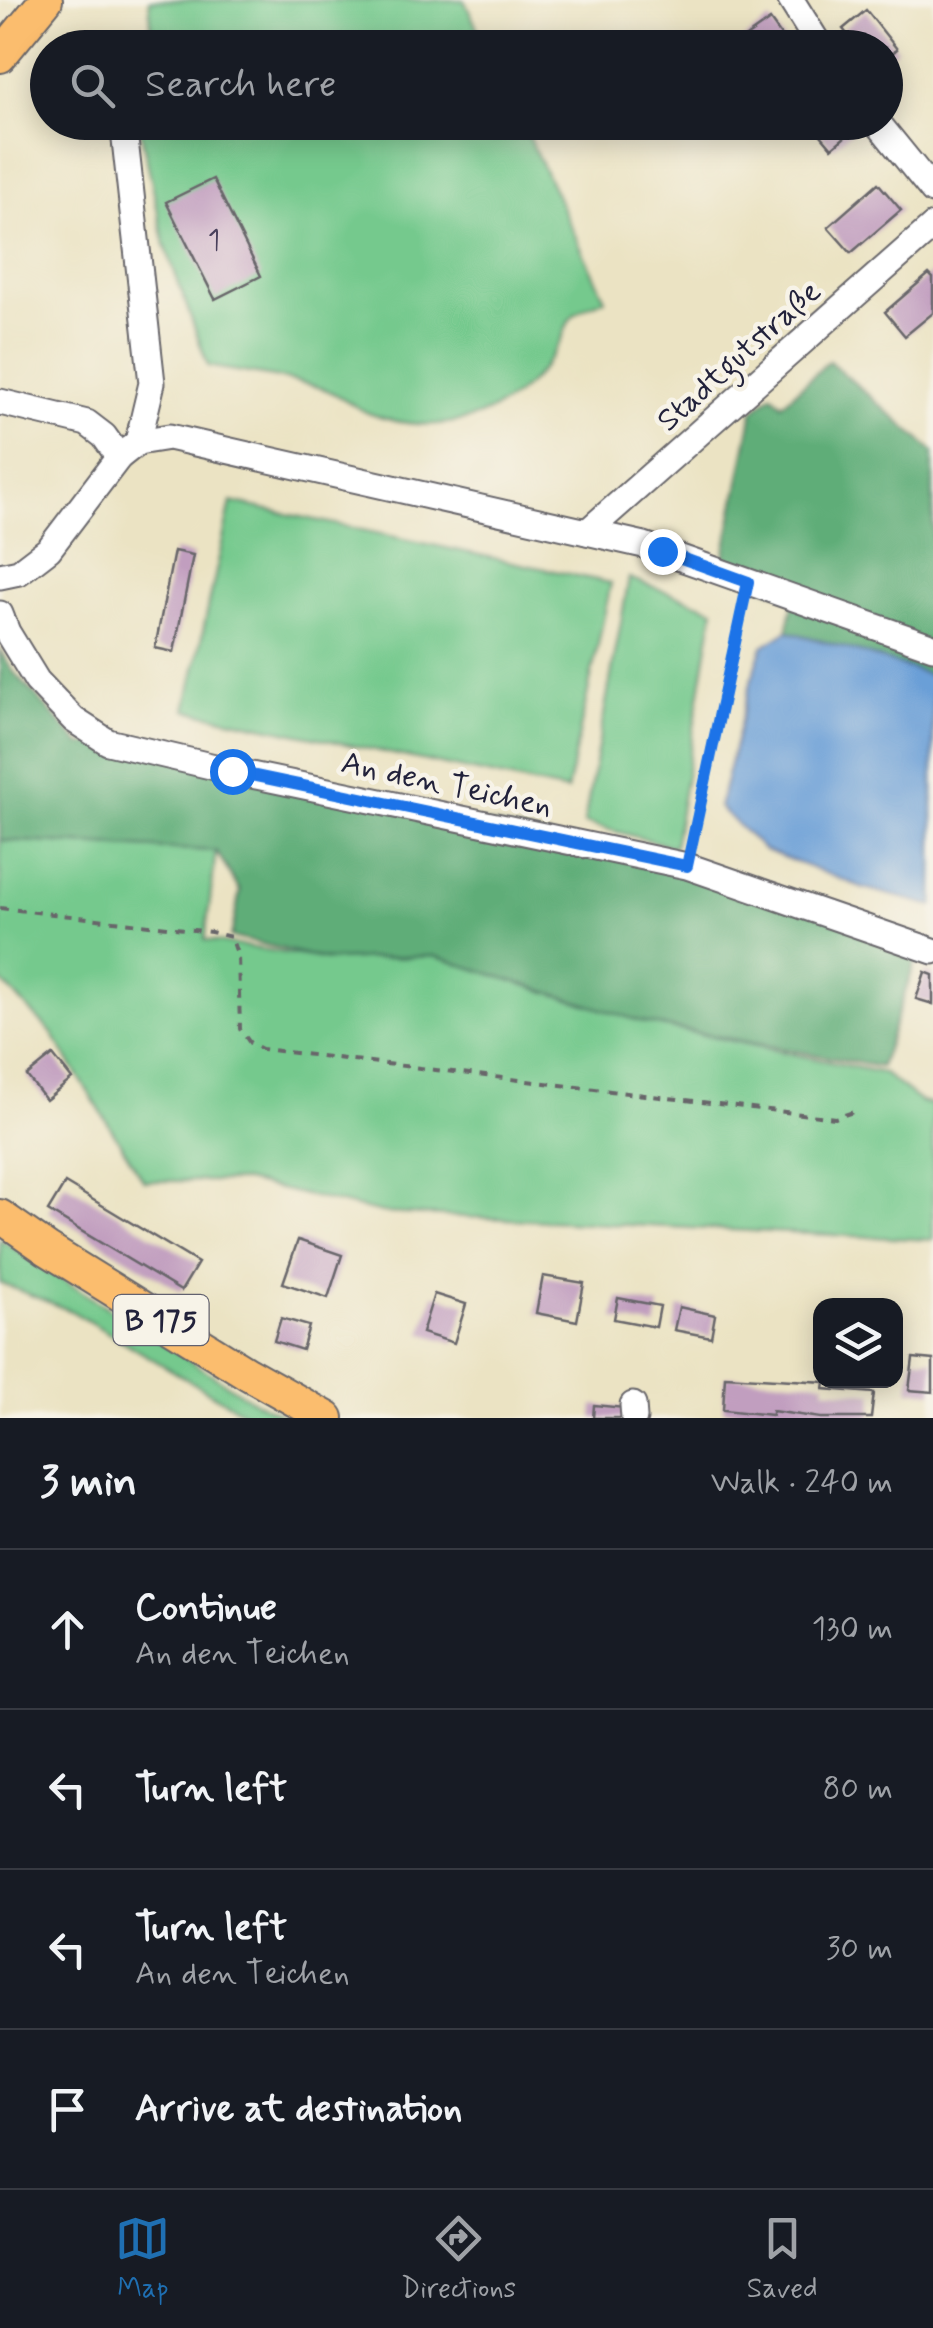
<!DOCTYPE html>
<meta charset="utf-8">
<style>
:root{--surface:#171b24;--page:#242831;--text:#f1f3f6;--muted:#9ea1a6;--line:#363941;--accent:#1f6fb2}
body{margin:0;font-family:Mynerve,sans-serif;background:var(--page);color:var(--text)}
.controls{position:absolute;right:30px;bottom:30px;display:grid;overflow:hidden;border-radius:20px;box-shadow:0 5px 25px #0003}
.controls button{width:90px;height:90px;display:grid;place-items:center;padding:0;border:0;border-bottom:2px solid var(--line);background:var(--surface);color:var(--text);font:50px sans-serif}
.stop{position:absolute;width:30px;height:30px;margin:-22px;border:8px solid #1a73e8;border-radius:50%;background:#fff}
.stop.end{background:#1a73e8;border-color:#fff;box-shadow:0 2px 10px #0008}
.list{margin:0;padding:0;list-style:none}
h2{display:flex;justify-content:space-between;align-items:center;height:130px;margin:0;padding:0 40px;font-size:42px}
h2 small{font-size:32px;font-weight:400;color:var(--muted)}
.list li{display:grid;grid-template-columns:65px 1fr auto;gap:30px;align-items:center;box-sizing:border-box;height:160px;padding:0 40px;border-top:2px solid var(--line)}
.list b{display:block;font-size:38px;white-space:nowrap}
.list p{margin:0;font-size:32px;white-space:nowrap;color:var(--muted)}
.list em{font-size:32px;font-style:normal;color:var(--muted)}
.icon{flex:none;width:55px;height:55px;fill:none;stroke:currentColor;stroke-width:2;stroke-linecap:round;stroke-linejoin:round}
.map{position:relative;flex:none;width:933px;height:1418px;overflow:hidden}
.search{position:absolute;background:var(--surface);box-shadow:0 5px 25px #0003;left:30px;right:30px;top:30px;height:110px;display:flex;align-items:center;gap:25px;box-sizing:border-box;padding:0 35px;border-radius:55px;color:var(--muted);font-size:38px}
.sheet{height:770px;background:var(--surface)}
nav{display:flex;justify-content:space-around;align-items:center;box-sizing:border-box;height:140px;border-top:2px solid var(--line);background:var(--surface);font-size:28px;color:var(--muted)}
nav a{display:grid;justify-items:center;gap:5px}
nav .on{color:var(--accent)}
.map>svg:first-child{display:block}
</style>
<div class="map">
<svg width="933" height="1418" viewBox="0 0 933 1418">
<rect width="100%" height="100%" fill="#f7f3e8"/>
<filter id="ink" filterUnits="userSpaceOnUse"><feTurbulence type="fractalNoise" baseFrequency=".01" numOctaves="2"/><feDisplacementMap in="SourceGraphic" scale="20" xChannelSelector="R" yChannelSelector="G"/><feConvolveMatrix kernelMatrix="1 2 1 2 8 2 1 2 1" color-interpolation-filters="sRGB"/></filter>
<filter id="wash" filterUnits="userSpaceOnUse"><feTurbulence type="fractalNoise" baseFrequency=".0048" numOctaves="4" result="noise"/><feDisplacementMap in="SourceGraphic" scale="40" xChannelSelector="R" yChannelSelector="G"/><feGaussianBlur stdDeviation="2.25" result="paint"/><feColorMatrix in="noise" values="0 0 0 0 0 0 0 0 0 0 0 0 0 0 0 0 0 1.4 0 .05"/><feComposite in="paint" operator="in"/></filter>
<g filter="url(#wash)">
<rect width="100%" height="100%" fill="#ebe3c3"/>
<g fill="#74c98d" stroke="#4b7664" stroke-width="2.5">
<polygon points="149,0 464,0 486,47 128,47 151,26"/>
<path d="M113,123H522L605,299C596,304 578,309 572,317C567,322 565,332 562,338C552,358 537,377 520,392C477,427 419,433 368,413C352,406 337,392 321,388C287,377 244,373 208,366L165,245L139,123L114,128Z"/>
<polygon points="231,502 611,583 567,791 186,710"/>
<polygon points="629,578 714,609 674,847 584,823"/>
<polygon points="0,840 216,851 205,940 329,960 434,956 646,1023 883,1073 921,1102 933,1105 933,1240 382,1213 245,1181 144,1181 51,1032 0,980"/>
<polygon points="0,1239 250,1399 287,1418 253,1418 71,1311 0,1283"/>
</g>
<g fill="#5fad78" stroke="#40685a" stroke-width="2.5">
<polygon points="829,361 933,451 933,676 860,652 787,631 794,598 721,572 753,411 772,394 782,404"/>
<polygon points="0,650 13,671 81,745 108,742 687,866 920,948 880,1067 646,1023 434,956 329,960 231,937 240,891 216,851 0,840"/>
</g>
<polygon fill="#6b9fd7" stroke="#466089" stroke-width="2.5" points="787,631 860,652 933,676 933,906 864,888 764,850 719,807 752,678 763,646"/>
<g id="blocks">
<g fill="#c19ebf">
<polygon points="866,10 897,49 886,59 886,48 858,48 843,29"/>
<polygon points="770,20 790,48 749,48 743,39"/>
<polygon points="810,122 845,122 852,131 832,148"/>
<polygon points="213,179 261,276 215,299 166,202"/>
<polygon points="878,183 901,210 851,253 828,227"/>
<polygon points="929,274 933,278 933,313 905,336 885,312"/>
<polygon points="174,551 193,555 174,652 155,648"/>
<polygon points="925,972 933,975 933,1004 916,999"/>
<polygon points="53,1055 72,1079 46,1100 27,1076"/>
<polygon points="65,1183 198,1263 181,1291 48,1211"/>
<polygon points="298,1240 342,1255 328,1298 283,1283"/>
<polygon points="543,1276 584,1283 577,1321 536,1313"/>
<polygon points="434,1294 466,1304 454,1343 422,1333"/>
<polygon points="618,1298 660,1306 656,1327 614,1319"/>
<polygon points="679,1307 715,1315 711,1337 674,1330"/>
<polygon points="281,1318 309,1326 302,1350 274,1341"/>
<polygon points="913,1358 933,1360 933,1392 909,1390"/>
<polygon points="725,1376 825,1382 824,1389 874,1393 871,1418 821,1418 772,1411 772,1415 723,1410"/>
<polygon points="594,1405 625,1408 624,1418 593,1418"/>
</g>
</g>
</g>
<g filter="url(#ink)">
<use href="#blocks" fill-opacity="0" stroke="#68666b" stroke-width="2.5"/>
<g fill="none" stroke-linecap="round" stroke-linejoin="round">
<g stroke="#68666b" stroke-width="29">
<g id="minor">
<polyline points="791,0 821,48"/>
<polyline points="123,122 152,383 138,442"/>
<polyline points="877,122 933,191"/>
<polyline points="0,402 87,423 104,436 119,457"/>
<polyline points="587,532 933,226"/>
<polyline points="0,576 19,572 49,549 119,457 138,442 169,437 644,545 933,647"/>
<polyline points="0,614 7,632 37,681 74,720 108,742 232,771 687,866 933,951"/>
<polyline points="633,1405 634,1418"/>
</g>
</g>
<g stroke="#68666b" stroke-width="36">
<g id="major">
<polyline points="0,56 46,0"/>
<polyline points="0,1216 47,1249 247,1373 327,1418"/>
</g>
</g>
<g stroke="#68666b" stroke-width="4" stroke-dasharray="8 8" stroke-linecap="butt">
<polyline points="693,841 743,606"/>
<polyline points="0,908 211,932 231,937 238,956 240,1029 250,1043 262,1049 835,1118 859,1110"/>
</g>
<use href="#minor" stroke="#fff" stroke-width="25"/>
<use href="#major" stroke="#fbbd6e" stroke-width="32"/>
</g>
</g>
<g fill="none" stroke-linecap="round" stroke-linejoin="round" filter="url(#ink)">
<polyline stroke="#1a73e8" stroke-width="12" points="232,771 687,866 748,582 662,551"/>
</g>
<g text-anchor="middle" stroke-width="9" stroke-linejoin="round" paint-order="stroke">
<g font-size="28" fill="#4a415c">
<text x="214" y="249">1</text>
</g>
<rect fill="#f7f3e8" stroke="#62616f" stroke-width="2.5" x="113.5" y="1295" width="95" height="50" rx="8"/>
<g font-size="30" font-weight="bold" fill="#22223b">
<text x="161" y="1330">B 175</text>
</g>
<g font-size="32" fill="#22223b" stroke="#f7f3e8">
<text transform="translate(738 355) rotate(-42)" y="11">Stadtgutstraße</text>
<text transform="translate(447 783) rotate(12)" y="11">An den Teichen</text>
</g>
</g>
</svg>
<div class="controls">
<button><svg class="icon" aria-label="layers" viewBox="0 0 24 24"><path d="M12 4l9 5-9 5-9-5zM3 14l9 5 9-5"/></svg></button>
</div>
<div class="stop" style="left:232px;top:771px"></div>
<div class="stop end" style="left:662px;top:551px"></div>
<div class="search"><svg class="icon" aria-label="search" viewBox="0 0 24 24"><circle cx="10" cy="10" r="6"/><path d="M15 15l6 6"/></svg>Search here</div>
</div>
<section class="sheet">
<h2>3 min<small>Walk · 240 m</small></h2>
<ul class="list">
<li><svg class="icon" aria-label="ahead" viewBox="0 0 24 24"><path d="M12 20V5M6 11l6-6 6 6"/></svg><div><b>Continue</b><p>An den Teichen</p></div><em>130 m</em></li>
<li><svg class="icon" aria-label="left" viewBox="0 0 24 24"><path d="M17 20v-9H6M10 6l-5 5 5 5"/></svg><div><b>Turn left</b></div><em>80 m</em></li>
<li><svg class="icon" aria-label="left" viewBox="0 0 24 24"><path d="M17 20v-9H6M10 6l-5 5 5 5"/></svg><div><b>Turn left</b><p>An den Teichen</p></div><em>30 m</em></li>
<li><svg class="icon" aria-label="arrive" viewBox="0 0 24 24"><path d="M6 21V4h12l-3 4 3 4H6"/></svg><div><b>Arrive at destination</b></div></li>
</ul>
</section>
<nav>
<a class="on"><svg class="icon" aria-label="map" viewBox="0 0 24 24"><path d="M3 6l6-2 6 2 6-2v14l-6 2-6-2-6 2zM9 4v14M15 6v14"/></svg>Map</a>
<a><svg class="icon" aria-label="directions" viewBox="0 0 24 24"><path d="M12 3l9 9-9 9-9-9zM9 14v-3h6M13 9l2 2-2 2"/></svg>Directions</a>
<a><svg class="icon" aria-label="saved" viewBox="0 0 24 24"><path d="M7 4h10v16l-5-4-5 4z"/></svg>Saved</a>
</nav>
